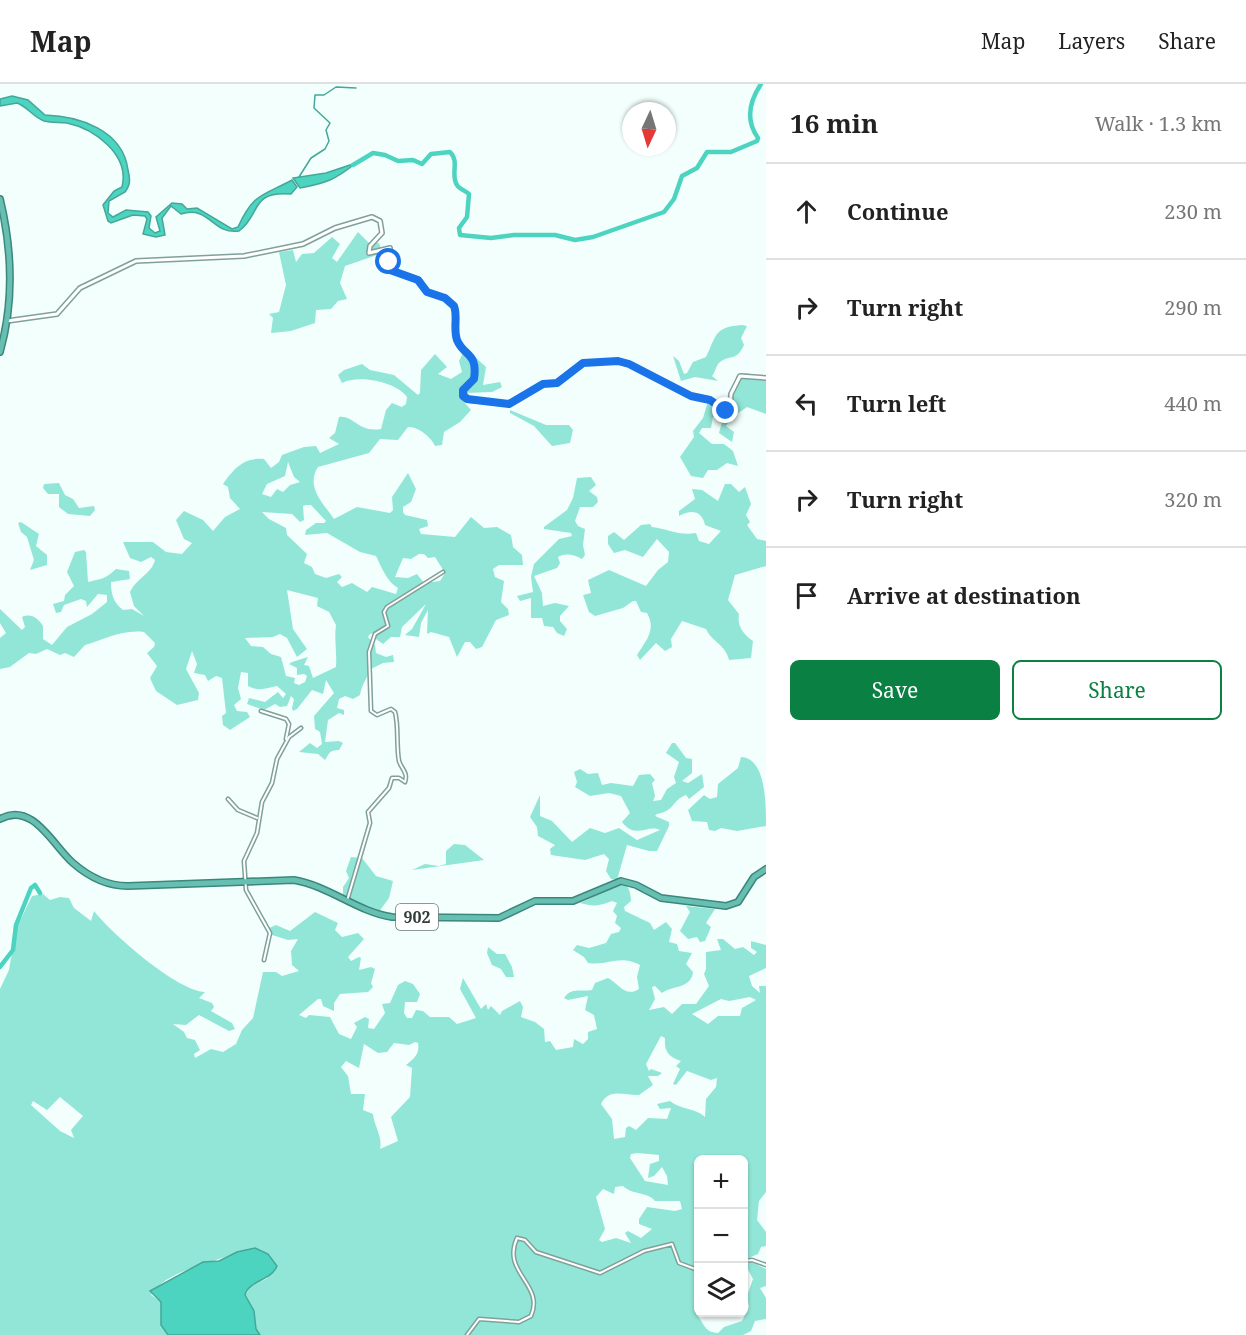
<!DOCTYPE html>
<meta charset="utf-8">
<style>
:root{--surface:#fff;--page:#f2f2f2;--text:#222;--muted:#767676;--line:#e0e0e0;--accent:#0b8043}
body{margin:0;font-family:"Noto Serif",serif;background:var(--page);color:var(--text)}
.controls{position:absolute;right:18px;bottom:18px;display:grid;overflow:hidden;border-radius:9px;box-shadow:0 2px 4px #0004}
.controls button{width:54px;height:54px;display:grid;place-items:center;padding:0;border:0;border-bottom:2px solid var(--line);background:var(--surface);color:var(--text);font:30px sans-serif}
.compass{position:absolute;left:622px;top:18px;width:54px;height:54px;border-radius:50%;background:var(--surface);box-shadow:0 2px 4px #0004;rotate:184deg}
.stop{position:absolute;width:18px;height:18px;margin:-14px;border:4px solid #1a73e8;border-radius:50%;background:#fff}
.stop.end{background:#1a73e8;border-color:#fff;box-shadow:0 2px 6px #0008}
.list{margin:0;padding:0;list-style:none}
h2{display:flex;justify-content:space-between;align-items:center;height:78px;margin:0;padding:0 24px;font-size:26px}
h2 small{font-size:20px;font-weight:400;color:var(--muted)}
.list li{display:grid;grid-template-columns:39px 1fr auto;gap:18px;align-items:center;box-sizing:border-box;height:96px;padding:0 24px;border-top:2px solid var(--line)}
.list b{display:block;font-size:22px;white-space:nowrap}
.list em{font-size:20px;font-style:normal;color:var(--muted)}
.actions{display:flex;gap:12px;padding:18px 24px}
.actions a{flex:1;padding:14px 0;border:2px solid var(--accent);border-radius:9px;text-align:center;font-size:21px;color:var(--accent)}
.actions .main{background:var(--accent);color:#fff}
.icon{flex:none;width:33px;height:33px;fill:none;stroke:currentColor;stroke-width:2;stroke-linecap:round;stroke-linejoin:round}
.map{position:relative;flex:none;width:766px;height:1251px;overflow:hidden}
header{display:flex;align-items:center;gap:36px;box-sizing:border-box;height:84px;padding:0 30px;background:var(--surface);border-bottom:2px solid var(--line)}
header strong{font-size:28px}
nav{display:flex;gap:33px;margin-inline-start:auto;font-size:21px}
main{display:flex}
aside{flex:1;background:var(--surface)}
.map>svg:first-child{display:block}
</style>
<header>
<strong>Map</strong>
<nav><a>Map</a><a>Layers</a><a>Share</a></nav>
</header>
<main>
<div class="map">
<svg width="766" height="1251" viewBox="0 0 766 1251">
<rect width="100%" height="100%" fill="#f2fffc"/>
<g fill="#92e6d7" fill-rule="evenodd">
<polygon points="358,148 369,159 379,159 381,165 377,171 345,182 340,199 347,215 338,217 331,225 316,226 315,239 291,247 271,249 273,234 269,230 279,228 286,201 279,168 293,166 296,178 302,170 314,169 332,153 340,160 332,174 337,178"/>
<path d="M742,241L747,242L741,254L744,261C736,278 731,270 720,278C716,281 715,289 712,292L718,297L695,293L681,297L673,272L679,277L684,290L687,289L693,278L706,273C717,251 714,243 742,241Z"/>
<path d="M463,269L475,273L486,283L483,301L500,298L502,303L492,308L464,309V318L471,326L460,338L444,348L442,361L435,362C432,354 418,342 408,343L398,356L380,355L369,369L318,383C305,403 324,420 334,435L357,423L390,429L393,426L392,413L408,389L416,405L411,418L403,423V428L405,431L427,436L428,442L419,445L421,450L455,453L471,433L484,444L497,443L511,451L513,463L522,471L523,481H499L493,485L495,493L504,497L501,518L508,525L509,531L496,536L482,563L476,565L470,558H465L457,573L449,553L431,548L427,550L428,526L421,539L419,553L405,551L412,545L426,520L402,543L400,553H391L383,560L376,555V549L370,550L368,553L375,561L376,569L386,573L393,571L394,578L383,579L371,585C367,594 362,600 360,611L353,615L345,612L339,615L337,624L344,626V631L339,629L328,636L325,658L339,657L343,659L339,666C329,666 329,670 325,676L318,670L299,668L310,659L317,664L322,660L320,648L315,645L314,632L334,609L326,596L323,610L312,606L297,625L293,627L292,624L294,615L291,612L287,622L280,623L275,620L264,626L247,620L249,614L265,618L278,608L283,614L286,610L277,602C267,604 259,608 248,602V589L241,588L238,604L241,615L234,621L237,627L247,628L250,633L230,646L223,641L222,632L226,629L222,594L216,592L208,597L205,591L194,589L197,580L192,567L186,585L199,609L198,616L177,621L156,607L150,594L157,582L147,569L154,563L155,559L144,548C123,545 103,556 85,561L74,573L65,569L60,571L47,565L36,570L29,569L10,583L0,585V554L6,549L0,539V525L22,546L25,543L22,533C31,529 38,534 43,542V555L52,561L67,543L92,530L107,518V511L98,510L87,523L86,517L81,515L64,521L61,528L56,529L53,520L64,517L65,511L74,502L67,488L75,468L84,466L86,468L88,498C100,495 106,495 116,485L129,487L130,495L111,498C111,510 113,518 123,526L132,525L144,532L134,522L130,508C136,495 152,489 155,476L151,473L141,478L130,474L123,458H153L166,468L182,470L192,459L184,455L176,436L184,427L203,436L213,447L225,433L240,425L230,414L228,403L223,400C233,386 243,373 264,375L271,384L279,378L282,371L304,363L316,362L320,369L339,360L329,354L335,349L339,333C354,331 358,349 381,345L386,326L392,319L402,323L406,320L407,313C397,298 358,290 342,299L338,291L344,286L362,280L370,286L394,291L418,311L420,309L421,286L435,270L447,283L438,290L451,295L462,288L459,277ZM288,378L294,393L300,398L290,401L283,408L277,405L271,413L262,410L267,400L285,392ZM306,421H311L326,437L324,439H316L306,446L305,451L327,449L360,468L376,472C381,482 387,498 398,504L396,510L372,503L367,508L352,499L342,503L337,498L342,493L339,490L326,494L315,490L312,483L304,479L307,470L287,451L286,444L269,435L262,428L292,430L300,438L304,436L303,422ZM419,470H424L428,474L435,473L445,489L440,497L424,499L417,490L408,494L395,493L403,474L411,475ZM287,506L318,514L317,522L329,528L336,541C334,555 337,568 336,583L313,594L309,582L304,581L308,573L292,578L289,580L297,584V591L304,590L307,592L305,598L299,601L294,599L295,594L286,592L281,573L271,570L263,563L251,562L245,554L273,553L280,550L287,554L297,573L307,565L293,545Z"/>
<polygon points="745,289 766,293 766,330 747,323 731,334 726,342 734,348 732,358 719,349 722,338 719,331 713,333 711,344 702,344 699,349 712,360 724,360 733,367 738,382 727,379 717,386 708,386 703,394 691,392 680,373 694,353 693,347 703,334 708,317 713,313 723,323 727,321 737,291"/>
<polygon points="510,326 546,341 569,341 573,346 570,359 552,362 534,342 510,329"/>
<path d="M591,393L596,401L589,407L597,413L598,418L593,423H580L575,437L578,442L585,445L583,461L585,471L582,475C575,471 566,468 558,473L560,479L557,484L534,492L542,509L543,522L555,519L569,522L560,532V537L567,545L564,552L557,549L553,543L544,542L542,534H531V514L520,517L517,512L533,508L531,493L534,480L559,455L572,452L571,449L544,445V443L567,426L573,414L577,394Z"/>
<polygon points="59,399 65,411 73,415 79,424 94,422 95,426 90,432 68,430 59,423 59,410 48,410 43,404 44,400"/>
<path d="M725,400H731L739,408L745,403L751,420L746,431L750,438L747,441L757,455L766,457V482L735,491L728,516L739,530C737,542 743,550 753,557L751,574L729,576C726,561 712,558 706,545L682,537L671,555L672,563L665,567L656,559L640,576L637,571C645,558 657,546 647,529L641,528L636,517H633L623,524L595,532L589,528L583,511L591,509L588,496L609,486L646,502L658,486L668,478L669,468L657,455L643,473L625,466L614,469L608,460V452L614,448L624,456L641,441L650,440L652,443C668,445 679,452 696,449L699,457L709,460L721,447L705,441C702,427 692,425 679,432V427L695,415L692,405L702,406L718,417Z"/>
<polygon points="21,438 39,450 36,462 47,471 47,481 30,486 34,476 27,453 21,448 18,439"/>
<path d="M672,659H675L686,674L692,675V689L682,697L688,699L702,690L704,703L689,715L686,711C672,716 675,727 657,730L655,732L669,738V742L657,767H649L627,761L617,796L611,795L606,787L609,775L604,770L585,776L551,771L550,765L555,761L538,752L537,743L530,733L540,711V732L552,737L572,758L590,744L605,749L619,744L637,756L660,746C647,740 636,756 622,738L630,729L621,712L609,709L590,712L575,703L577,698L574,688L580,685L588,690L598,689L602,701L611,699L633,702L639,691L650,690L655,696L652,699L655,712L653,717L661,716L667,705L676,699L674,693L679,678L666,669Z"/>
<path d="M741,673C766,674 766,719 766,742L737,747L721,744L715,747L709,746L707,738L692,737L688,726L704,711L710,715L717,713L718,700L738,684Z"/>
<polygon points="454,760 465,761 484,776 412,786 425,780 439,782 446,780 446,767"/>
<polygon points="351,773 362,774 376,792 393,797 389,814 378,829 343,814 343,803 349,794 346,787"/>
<path d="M623,799C629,801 631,811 631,817L624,823L625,827L650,839L654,846L666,838L672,845L669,858L677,860L679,867L692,869L686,880L693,888C691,905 673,901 662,909L655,902L652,903L655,915L649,926L664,923L672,930L682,920H696L709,902L704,890L706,885V868L721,866L717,855H723L735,865L743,863L754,871L757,868L751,864V857L766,861V884L749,892L752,902L760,909L759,902H766V1108L759,1117L757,1136L766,1148V1162L761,1163L758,1170L744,1176V1076H698V1228L696,1230C705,1239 703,1248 718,1249L724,1243L742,1237L749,1223L747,1212L753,1195L746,1182L750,1177L766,1185V1202L760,1204L766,1214V1235L755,1237L751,1247L743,1251H260L256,1246L254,1227L245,1212L251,1202L268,1194L237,1168C212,1180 166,1186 151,1211L161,1218V1241L168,1251H0V905L9,886L16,845L32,812L43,810L50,816L60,813L69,814L74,824L91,837L94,827C112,850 177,907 205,908L199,914L212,919L214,923L211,927L232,939L235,945L229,947L199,931L186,941L173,940L184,948L187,954L195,956L200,966L194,970L195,974L211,965L223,968L236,960L242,946L253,934L263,888H276L282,892L299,887L292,881L291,867L298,855L288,856L272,851L269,844L276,841L290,847L315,828L338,839L335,846L342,853L358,849L364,855L348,873L351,877L359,873L361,874L359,886L371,883L375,885L371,899L373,903L368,908L340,910L334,919V927L323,922L321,915H318L299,931L306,934L309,931L330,933L339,950L351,955L357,943L354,939L365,933L369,935L368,944L374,945L385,929L382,920L390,919L398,901L405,897L413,900L420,910L417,918H405L404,929L407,934H412L416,926L423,927L430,933H449L457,940L476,934L460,905L463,894L481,925L486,920L488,926L491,922L500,931L502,927L520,917L523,923L521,933L535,938L544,945L545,958L550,957L556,966L573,963L574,955L583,960L588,955V948L597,945L594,931L585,926L588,912L568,916L564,914C571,903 581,908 592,906L595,899L608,894C618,899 625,914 639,905L637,893L640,881C619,870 609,882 588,879L584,873L573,866L577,861L589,864L606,859L611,850L619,848L621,844L615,839L617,832L613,827L617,819L612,817C599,822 594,823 580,819ZM750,913L756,916L742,924L740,932H718L708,940L692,930L721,915L729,917ZM661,952L665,954C664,967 668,973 681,977L676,982L680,985L673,1000L676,1001L687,987L711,996L717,994L716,1003L706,1015L705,1033C694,1023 683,1027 670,1017L657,1020L660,1025L671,1024L667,1035L648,1034L636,1046L629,1042L626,1044L625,1053L614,1055L612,1035L601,1020C609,1003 626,1012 639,1011L653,1001L648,992H658L662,989L651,985L649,987L646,980ZM415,958L418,959C420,971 413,975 406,981L412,984L410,1013L391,1033L398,1057L380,1065C383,1053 374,1042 373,1030L363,1026L365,1010H351L348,992L341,983L346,977L359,984L364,960L378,969L387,968L394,959L409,961ZM60,1013L83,1032L71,1046L74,1054L60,1047L31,1021L33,1017L47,1026ZM638,1069L659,1071V1077L650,1080L648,1094L654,1092L662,1083L667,1092L668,1101L645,1097L630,1074L631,1070ZM623,1102C632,1111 649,1108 655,1117H680L682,1125L675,1127L647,1123L639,1135V1140L652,1145L641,1154L628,1147L625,1149L631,1159L616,1154L602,1158L599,1156L605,1145L596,1113L603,1105L614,1110L615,1103Z"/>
<polygon points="686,822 715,825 706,839 711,843 705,857 700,858 697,853 688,855 680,847 690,828"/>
<polygon points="488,863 497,870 505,870 512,883 514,893 506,893 501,885 492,881 487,869"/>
</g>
<g fill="#4dd4c1" stroke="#44a798" stroke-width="1.5">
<path d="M12,12L28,16L45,31C79,32 123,46 128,86C130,95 131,100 125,108L109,117L108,129L113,133L126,126L148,128L151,132L149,144L155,149L160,147L156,133L172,119L182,120L187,125L197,124L232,145L238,143C254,108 263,112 292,96L297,103L291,110C249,107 262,130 239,147C212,151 210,121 181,130L171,122L162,134L165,151L156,153L143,150L147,135L145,132L133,131L111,139L108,137L103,121L114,107L122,103C130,71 95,45 67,39C59,38 52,39 44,37C33,33 28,23 17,19L0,22V15Z"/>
<path d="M356,79C335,96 326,99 300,104L293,94L326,89Z"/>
<path d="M255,1164L268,1170L277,1182C271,1197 249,1196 245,1211L254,1227L256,1245L260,1251H168L161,1241V1218L150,1207L203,1178L219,1177L237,1168Z"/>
</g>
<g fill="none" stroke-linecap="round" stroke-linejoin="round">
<polyline stroke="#44a798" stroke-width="1.5" points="299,93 311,74 325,65 329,57 326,46 330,39 314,24 315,11 324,11 336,3 356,4"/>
<g stroke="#4dd4c1" stroke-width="4.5">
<path d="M353,81L373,69L385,71L398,77L413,76L422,80L431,70L450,68C460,78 450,90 457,101C459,105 466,107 469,110L467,133L459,144L460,151L491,154L514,151H555L575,156L593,153L664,128L674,115L682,92L697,84L707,68H731L757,57L758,54C745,36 749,18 761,0"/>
<polyline points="0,883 13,866 16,841 31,804 35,801 40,809"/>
</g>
<g stroke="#81a09a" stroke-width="5">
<g id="minor">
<polyline points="261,627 286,635 289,640 286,655"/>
<polyline points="228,715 238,726 257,734"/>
<path d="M347,817L370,739L368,728L389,704L392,694H399L405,698C408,688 402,686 399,677C396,660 399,643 395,628L391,625L377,631L371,627L369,568L375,550L388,542L384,528L387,523L443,488"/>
<polyline points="264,876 270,849 246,806 244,777 257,749 262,718 272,699 277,675 289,653 301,644"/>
<polyline points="744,1177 752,1176 766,1181"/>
<path d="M467,1251L479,1235L519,1238L531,1232C545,1200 501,1189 517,1154L525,1156L536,1168L600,1189L644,1167L672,1160L679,1179L698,1186"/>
</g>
</g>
<g stroke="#81a09a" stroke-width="6">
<path id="tertiary" d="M7,237L57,230L80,204L136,177L244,172L303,160L335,144L372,133L380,137L382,149L370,162L369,169L390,164L391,186L419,196L427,208L445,214L454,222C458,233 453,244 457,256C464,273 478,268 474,295L463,308L469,316L509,320L543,300L558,299L583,279L618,277L629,280L691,312L710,316L726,327L730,325L731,310L740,292L766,294"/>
</g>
<g stroke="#3b877c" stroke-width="8">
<g id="trunk">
<path d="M0,115C12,165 14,218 0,268"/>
<path d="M0,735C33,717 53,762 73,779C89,793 107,802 128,802L294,796C329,802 358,828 392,833L499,834L535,817H573L621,797L636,801L661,814L726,822L738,818L754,793L766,785"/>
</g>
</g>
<use href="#minor" stroke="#fff" stroke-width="2"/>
<use href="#tertiary" stroke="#fff" stroke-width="3"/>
<use href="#trunk" stroke="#67bfb2" stroke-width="5"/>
</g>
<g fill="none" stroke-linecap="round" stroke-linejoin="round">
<path stroke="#1a73e8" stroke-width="8" d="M389,178L390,186L418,196L427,208L445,214L454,222C458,233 453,244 457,256C464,273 478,268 474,295L463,306V312L467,315L509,320L543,300L557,299L583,279L618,277L629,280L691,312L710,316L726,327"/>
</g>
<g text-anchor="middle" stroke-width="5" stroke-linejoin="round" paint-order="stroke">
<rect fill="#fff" stroke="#6e7775" stroke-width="1.5" x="396" y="820" width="42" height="26" rx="4.5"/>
<g font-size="16" font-weight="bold" fill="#303d3a">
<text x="417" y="839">902</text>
</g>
</g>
</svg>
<div class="controls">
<button>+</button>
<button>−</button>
<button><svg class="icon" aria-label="layers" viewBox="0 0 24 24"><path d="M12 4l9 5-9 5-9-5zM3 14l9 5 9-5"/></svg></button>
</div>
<svg class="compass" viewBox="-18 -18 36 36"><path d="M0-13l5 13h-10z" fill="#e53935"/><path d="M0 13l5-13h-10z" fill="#767676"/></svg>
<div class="stop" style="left:389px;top:178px"></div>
<div class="stop end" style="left:726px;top:327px"></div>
</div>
<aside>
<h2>16 min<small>Walk · 1.3 km</small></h2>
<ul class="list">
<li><svg class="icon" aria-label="ahead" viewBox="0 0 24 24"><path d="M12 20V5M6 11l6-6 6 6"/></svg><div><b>Continue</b></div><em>230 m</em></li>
<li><svg class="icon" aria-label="right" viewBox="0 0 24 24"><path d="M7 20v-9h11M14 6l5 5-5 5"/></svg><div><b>Turn right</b></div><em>290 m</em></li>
<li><svg class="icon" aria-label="left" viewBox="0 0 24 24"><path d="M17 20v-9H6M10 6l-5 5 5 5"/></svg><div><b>Turn left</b></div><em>440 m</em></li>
<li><svg class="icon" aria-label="right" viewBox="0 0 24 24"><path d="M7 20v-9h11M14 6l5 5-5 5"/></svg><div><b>Turn right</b></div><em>320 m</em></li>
<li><svg class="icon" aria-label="arrive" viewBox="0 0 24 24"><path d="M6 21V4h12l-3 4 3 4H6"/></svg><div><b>Arrive at destination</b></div></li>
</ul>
<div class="actions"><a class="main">Save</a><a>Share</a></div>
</aside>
</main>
